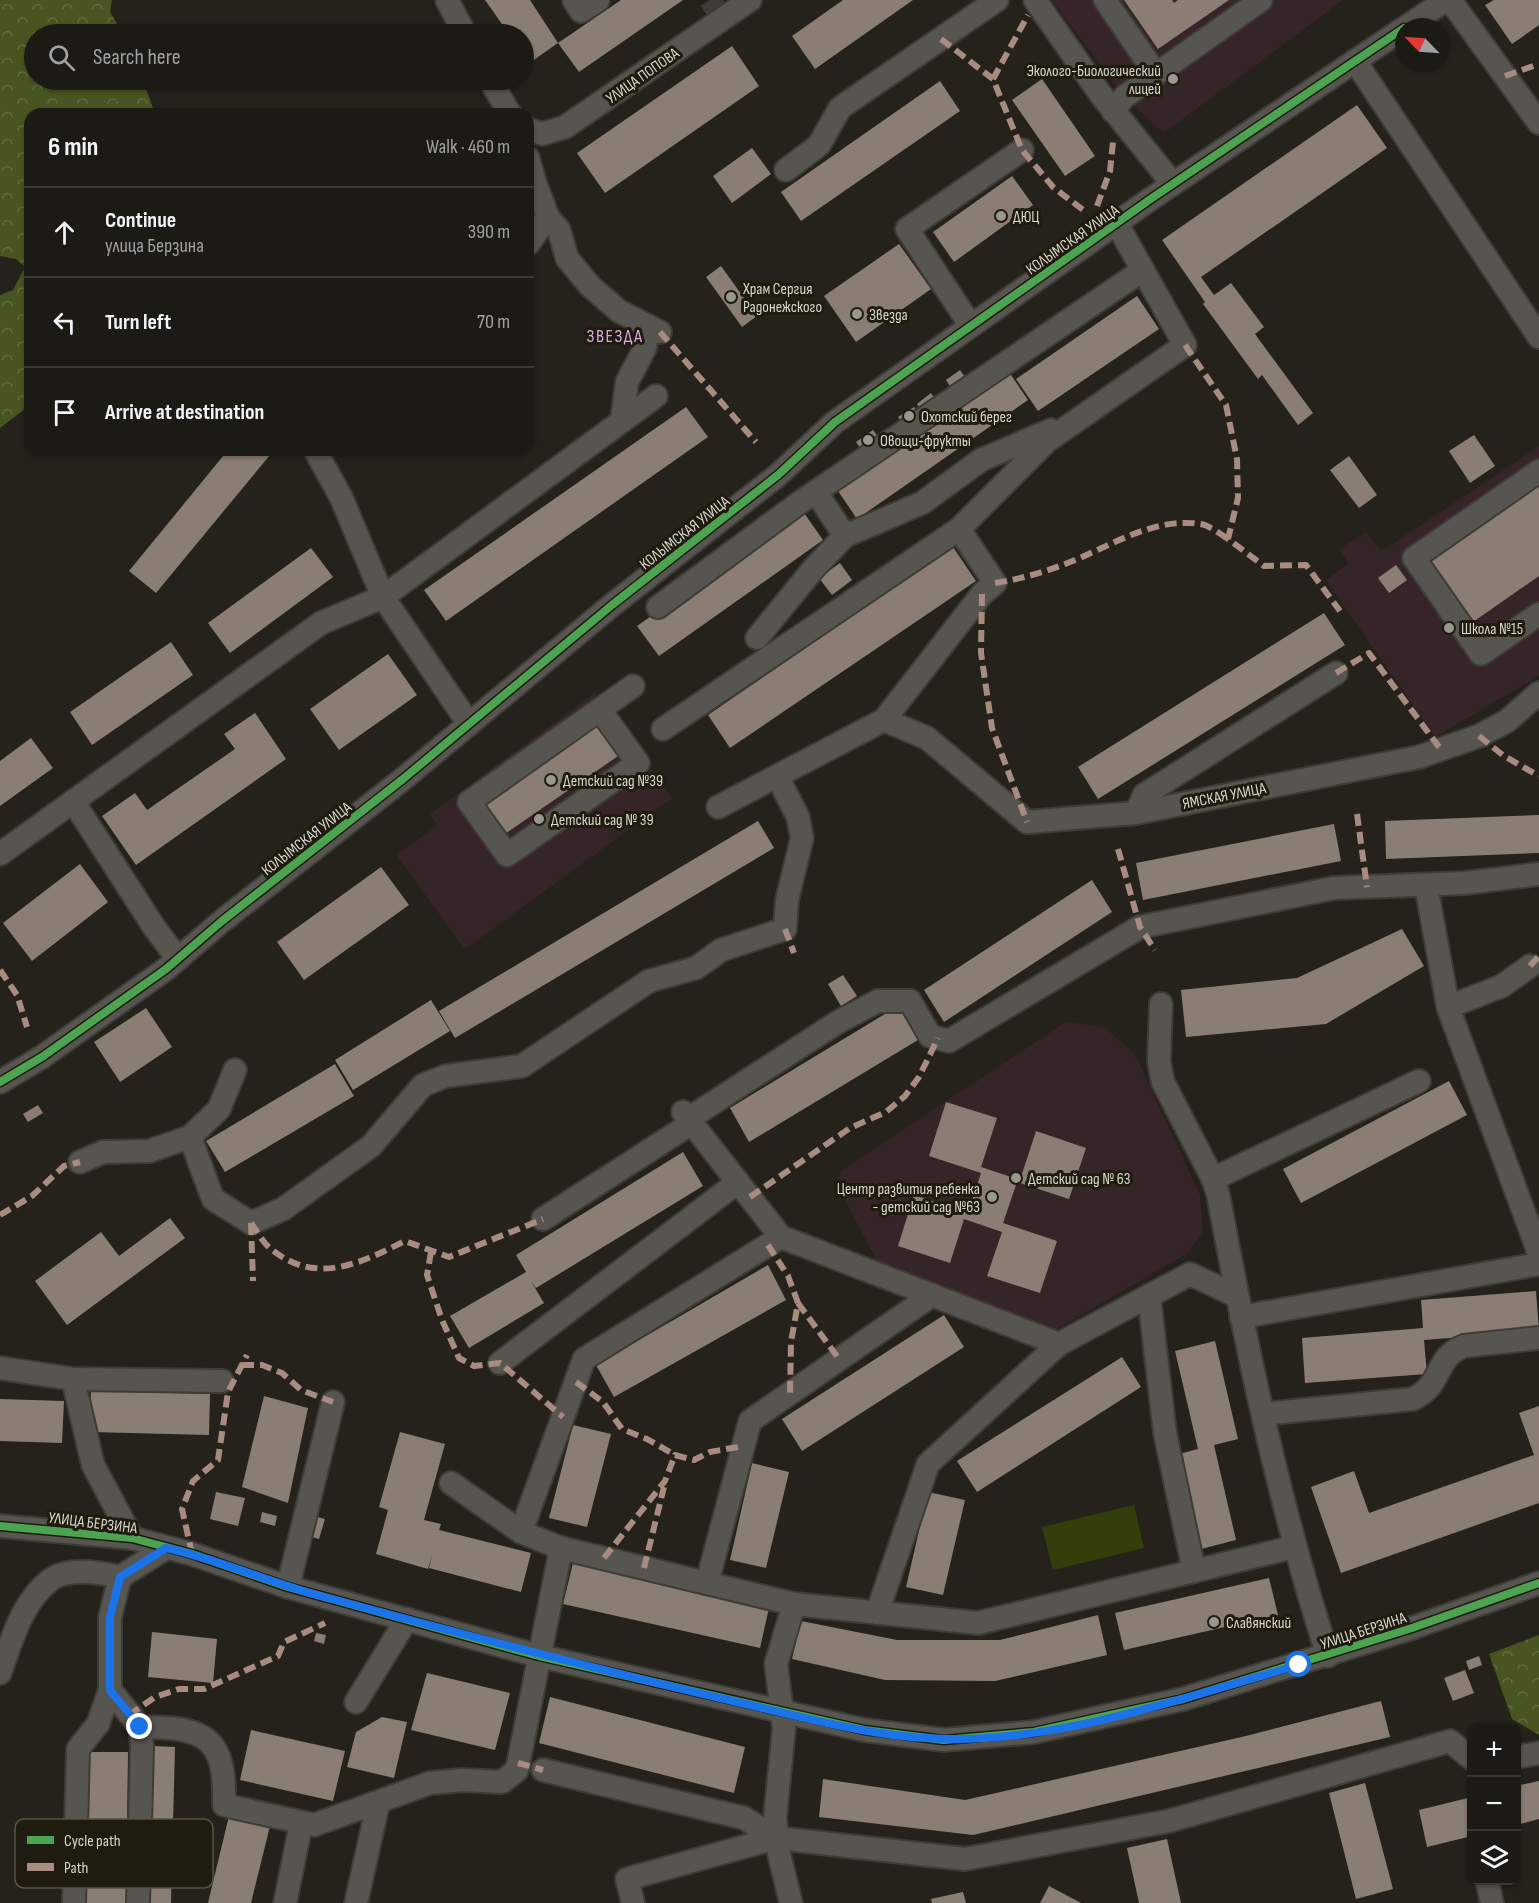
<!DOCTYPE html>
<meta charset="utf-8">
<style>
:root{--surface:#1b1a14;--page:#282722;--text:#f1f3f6;--muted:#a0a1a0;--line:#393834}
body{margin:0;font-family:"Sofia Sans Condensed",sans-serif;background:var(--page);color:var(--text)}
.controls{position:absolute;right:18px;bottom:18px;display:grid;overflow:hidden;border-radius:12px;box-shadow:0 2px 4px #0004}
.controls button{width:54px;height:54px;display:grid;place-items:center;padding:0;border:0;border-bottom:2px solid var(--line);background:var(--surface);color:var(--text);font:30px sans-serif}
.compass{position:absolute;left:1395px;top:18px;width:54px;height:54px;border-radius:50%;background:var(--surface);box-shadow:0 2px 4px #0004;rotate:295deg}
.stop{position:absolute;width:18px;height:18px;margin:-14px;border:4px solid #1a73e8;border-radius:50%;background:#fff}
.stop.end{background:#1a73e8;border-color:#fff;box-shadow:0 2px 6px #0008}
.list{margin:0;padding:0;list-style:none}
h2{display:flex;justify-content:space-between;align-items:center;height:78px;margin:0;padding:0 24px;font-size:26px}
h2 small{font-size:20px;font-weight:400;color:var(--muted)}
.list li{display:grid;grid-template-columns:39px 1fr auto;gap:18px;align-items:center;box-sizing:border-box;height:90px;padding:0 24px;border-top:2px solid var(--line)}
.list b{display:block;font-size:22px;white-space:nowrap}
.list p{margin:0;font-size:20px;white-space:nowrap;color:var(--muted)}
.list em{font-size:20px;font-style:normal;color:var(--muted)}
.icon{flex:none;width:33px;height:33px;fill:none;stroke:currentColor;stroke-width:2;stroke-linecap:round;stroke-linejoin:round}
.map{position:relative;flex:none;width:1539px;height:1903px;overflow:hidden}
.search{position:absolute;background:var(--surface);box-shadow:0 2px 4px #0004;left:24px;top:24px;width:510px;height:66px;display:flex;align-items:center;gap:15px;box-sizing:border-box;padding:0 21px;border-radius:33px;color:var(--muted);font-size:22px}
.panel{position:absolute;background:var(--surface);box-shadow:0 2px 4px #0004;left:24px;top:108px;width:510px;height:348px;border-radius:18px}
.map>svg:first-child{display:block}
</style>
<div class="map">
<svg width="1539" height="1903" viewBox="0 0 1539 1903">
<defs>
<pattern id="forest-crowns" width="20" height="18" patternUnits="userSpaceOnUse" patternTransform="scale(1.5)"><rect width="20" height="18" fill="#495521"/><path d="M2 6a3 3 0 1 1 6 0M12 15a3 3 0 1 1 6 0" fill="none" stroke="#626d40"/></pattern>
</defs>
<rect width="100%" height="100%" fill="#24221b"/>
<g fill="#362528">
<polygon points="1052,0 1343,0 1164,133 1124,97"/>
<polygon points="1539,446 1539,676 1435,737 1326,580 1349,564 1339,549 1366,533 1382,551"/>
<polygon points="595,693 672,798 465,949 396,855 438,825 430,814"/>
<polygon points="1066,1022 1104,1027 1135,1054 1200,1195 1203,1231 1188,1253 1050,1333 877,1262 837,1184 841,1171"/>
</g>
<g fill="url(#forest-crowns)">
<polygon points="0,0 112,0 110,12 123,34 34,34 34,80 143,80 155,114 30,114 30,405 0,428 0,295 13,290 25,267 16,259 0,256"/>
<polygon points="1539,1635 1539,1735 1512,1719 1489,1654"/>
</g>
<polygon fill="#343e0b" points="1134,1505 1144,1548 1053,1570 1042,1527"/>
<g fill="#8a7e74">
<polygon points="485,0 530,0 558,43 528,64 524,57 524,34 509,34"/>
<polygon points="621,0 683,0 579,72 558,43"/>
<polygon points="843,0 913,0 815,69 792,36"/>
<polygon points="1124,0 1172,0 1174,3 1178,0 1229,0 1158,49"/>
<polygon points="1494,0 1539,0 1539,25 1512,44 1485,5"/>
<polygon points="732,46 759,86 605,193 577,153"/>
<polygon points="1042,79 1095,156 1065,176 1012,100"/>
<polygon points="940,81 960,111 801,221 781,192"/>
<polygon points="1357,105 1387,148 1201,277 1214,295 1231,283 1264,327 1255,334 1313,413 1298,425 1262,375 1258,379 1203,304 1205,302 1162,240"/>
<polygon points="752,148 771,174 732,203 713,176"/>
<polygon points="1012,176 1033,205 954,262 933,232"/>
<polygon points="899,244 931,289 856,342 824,296"/>
<polygon points="721,266 757,316 742,327 706,277"/>
<polygon points="1137,296 1159,329 1038,411 1016,379"/>
<polygon points="960,370 965,377 951,388 946,380"/>
<polygon points="1009,372 1028,400 857,519 838,491"/>
<polygon points="931,393 936,401 922,411 917,404"/>
<polygon points="686,407 708,437 446,621 424,590"/>
<polygon points="914,407 919,414 903,424 898,417"/>
<polygon points="873,430 879,438 862,451 856,442"/>
<polygon points="1474,435 1495,466 1470,483 1449,451"/>
<polygon points="228,450 263,450 270,455 156,593 129,571"/>
<polygon points="1349,456 1377,495 1359,508 1330,470"/>
<polygon points="1539,486 1539,576 1473,622 1431,561"/>
<polygon points="802,510 823,540 659,656 637,626"/>
<polygon points="953,547 976,581 730,748 708,715"/>
<polygon points="311,548 333,577 230,653 208,623"/>
<polygon points="840,563 852,580 832,595 819,578"/>
<polygon points="1396,565 1407,580 1389,593 1378,578"/>
<polygon points="1324,613 1345,645 1098,799 1078,767"/>
<polygon points="171,642 193,675 92,745 70,712"/>
<polygon points="388,654 417,695 339,750 310,709"/>
<polygon points="255,713 286,759 136,865 102,816 135,793 147,810 235,749 224,734"/>
<polygon points="600,724 621,754 502,836 481,806"/>
<polygon points="31,738 53,768 0,806 0,761"/>
<polygon points="1539,815 1539,853 1386,859 1385,821"/>
<polygon points="758,821 774,848 455,1038 439,1011"/>
<polygon points="1334,824 1341,861 1143,900 1136,863"/>
<polygon points="80,864 108,902 32,961 3,923"/>
<polygon points="381,867 409,905 304,980 277,942"/>
<polygon points="1092,880 1112,912 944,1022 924,990"/>
<polygon points="1402,929 1424,966 1326,1024 1186,1037 1181,990 1297,978"/>
<polygon points="843,975 857,996 841,1006 828,984"/>
<polygon points="431,1000 450,1031 353,1090 335,1060"/>
<polygon points="898,1006 918,1040 749,1142 730,1108"/>
<polygon points="146,1008 172,1047 120,1082 94,1042"/>
<polygon points="335,1064 354,1096 225,1172 206,1141"/>
<polygon points="1449,1081 1467,1115 1301,1203 1283,1169"/>
<polygon points="946,1102 997,1118 981,1167 1020,1180 1036,1131 1086,1148 1069,1199 1017,1182 1003,1223 1057,1241 1040,1293 987,1276 1002,1232 964,1219 950,1263 898,1246 914,1195 968,1213 981,1173 929,1156"/>
<polygon points="38,1105 43,1113 28,1122 23,1114"/>
<polygon points="683,1152 703,1186 536,1288 531,1281 544,1303 469,1348 450,1316 526,1272 516,1255"/>
<polygon points="170,1218 185,1238 67,1325 35,1281 101,1232 119,1256"/>
<polygon points="768,1265 786,1300 614,1397 596,1365"/>
<polygon points="1536,1291 1539,1331 1424,1340 1427,1374 1305,1383 1302,1338 1423,1328 1421,1300"/>
<polygon points="944,1315 964,1347 802,1451 782,1419"/>
<polygon points="1215,1341 1238,1439 1214,1445 1236,1540 1201,1549 1179,1454 1198,1449 1175,1351"/>
<polygon points="1122,1357 1141,1387 977,1492 957,1461"/>
<polygon points="91,1391 210,1394 209,1435 90,1432"/>
<polygon points="264,1396 308,1408 288,1503 242,1487"/>
<polygon points="0,1399 64,1401 62,1443 0,1441"/>
<polygon points="1539,1406 1539,1503 1341,1573 1311,1487 1354,1471 1369,1513 1534,1455 1519,1413"/>
<polygon points="573,1425 611,1434 587,1527 549,1518"/>
<polygon points="400,1432 445,1444 424,1520 441,1524 439,1530 531,1553 521,1592 429,1568 432,1556 428,1569 376,1554 388,1510 379,1507"/>
<polygon points="752,1463 789,1472 766,1568 730,1560"/>
<polygon points="216,1492 245,1498 238,1526 210,1519"/>
<polygon points="928,1492 965,1500 943,1595 906,1587"/>
<polygon points="262,1512 277,1516 275,1526 260,1522"/>
<polygon points="310,1515 325,1519 319,1539 304,1535"/>
<polygon points="573,1563 769,1608 760,1648 563,1604"/>
<polygon points="1269,1578 1278,1615 1124,1650 1115,1613"/>
<polygon points="1098,1615 1107,1655 995,1681 885,1680 792,1659 801,1621 897,1640 1000,1640"/>
<polygon points="152,1632 217,1639 213,1683 148,1677"/>
<polygon points="316,1633 326,1635 324,1644 314,1641"/>
<polygon points="1479,1656 1482,1665 1469,1670 1466,1661"/>
<polygon points="1465,1670 1474,1693 1453,1701 1444,1678"/>
<polygon points="427,1673 510,1693 495,1750 411,1730"/>
<polygon points="550,1697 745,1747 734,1793 539,1743"/>
<polygon points="1381,1701 1390,1737 973,1835 819,1817 823,1779 965,1800 1246,1736"/>
<polygon points="382,1717 407,1722 394,1778 347,1767 356,1732"/>
<polygon points="251,1730 345,1751 333,1801 240,1780"/>
<polygon points="153,1746 175,1747 171,1903 149,1903"/>
<polygon points="88,1752 128,1752 126,1903 86,1903"/>
<polygon points="1539,1781 1539,1819 1516,1825 1516,1786"/>
<polygon points="1365,1783 1393,1889 1356,1899 1329,1793"/>
<polygon points="1472,1797 1472,1836 1427,1847 1419,1810"/>
<polygon points="229,1816 270,1826 251,1903 208,1903"/>
<polygon points="1167,1839 1181,1903 1139,1903 1127,1848"/>
<polygon points="1049,1886 1081,1903 1040,1903"/>
<polygon points="963,1892 966,1903 932,1903 931,1899"/>
</g>
<g fill="none" stroke-linecap="round" stroke-linejoin="round">
<polyline stroke="#3f3d36" stroke-width="22" stroke-dasharray="22 11" stroke-linecap="butt" points="710,0 722,19"/>
<g stroke="#3e3c37" stroke-width="26">
<g id="minor">
<polyline points="447,0 465,34"/>
<polyline points="574,0 581,11 598,0"/>
<polyline points="1035,0 1101,95 1173,184"/>
<polyline points="1105,0 1156,74"/>
<polyline points="1450,0 1539,123"/>
<polyline points="1406,27 1446,0"/>
<polyline points="1355,61 1539,337"/>
<polyline points="490,80 510,114"/>
<polyline points="1113,111 1124,97 1261,0"/>
<polyline points="528,129 542,134 565,127 750,0"/>
<polyline points="528,158 535,183 548,217 559,230 567,258 590,286 619,311 660,332"/>
<polyline points="786,170 819,145 840,108 997,0"/>
<polyline points="528,244 548,217"/>
<polyline points="971,326 907,229 1022,150"/>
<polyline points="622,420 627,382 645,348 648,326"/>
<polyline points="315,450 341,497 383,597 469,724"/>
<polyline points="1539,471 1414,558 1481,654 1539,614"/>
<polyline points="816,492 845,536 922,503 981,460 1051,430"/>
<polyline points="959,529 1047,441 1185,345 1117,224"/>
<polyline points="658,607 799,503 1143,270"/>
<polyline points="757,638 815,567 845,536"/>
<polyline points="600,710 638,763 507,855 469,802 633,686"/>
<polyline points="663,729 959,529 995,583 982,594 884,720"/>
<polyline points="73,801 154,927 178,959"/>
<polyline points="718,807 884,720 927,738 1027,822 1136,813 1419,757 1479,736 1507,721 1539,693"/>
<polyline points="1136,813 1144,795 1336,673"/>
<polyline points="0,854 321,623 383,597 656,396"/>
<polyline points="1426,885 1448,1007 1539,1253"/>
<path d="M1161,1004L1159,1062L1163,1082L1213,1179L1218,1194C1247,1350 1279,1505 1328,1656"/>
<polyline points="1448,1007 1502,986 1530,966"/>
<polyline points="0,1082 42,1057 166,969 222,921 403,779 612,605 778,475 835,422 1152,198 1404,28"/>
<polyline points="683,1112 781,1237 1059,1344 1190,1274 1237,1296"/>
<polyline points="688,1119 838,1022 878,1001 910,1001 930,1036 949,1041 1140,927 1334,888 1465,883 1539,874"/>
<polyline points="190,1137 213,1199 251,1223 283,1209 371,1146 423,1085 446,1076 522,1066 649,981 696,968 721,950 785,929 787,900 802,838 798,817 777,776"/>
<polyline points="80,1162 103,1152 149,1151 190,1137 219,1109 235,1070"/>
<polyline points="1213,1179 1419,1081"/>
<polyline points="543,1219 692,1123"/>
<polyline points="781,1237 584,1359 521,1532 561,1548 794,1604 978,1623 1294,1547"/>
<polyline points="1149,1296 1165,1433 1194,1571"/>
<polyline points="1241,1317 1539,1264"/>
<polyline points="500,1363 738,1182"/>
<polyline points="0,1368 73,1379 93,1465 132,1538"/>
<polyline points="73,1379 222,1381"/>
<path d="M1263,1414L1413,1399C1445,1383 1433,1358 1464,1346L1539,1338"/>
<polyline points="451,1483 521,1532"/>
<polyline points="0,1526 132,1538 192,1554 288,1587 539,1656 864,1730 944,1740 1034,1732 1183,1699 1412,1628 1539,1583"/>
<polyline points="707,1583 750,1421 932,1295"/>
<polyline points="288,1587 333,1402"/>
<polyline points="877,1613 928,1464 1059,1344"/>
<path d="M0,1673C11,1641 24,1596 55,1577C72,1568 103,1573 120,1577"/>
<polyline points="110,1690 140,1727 142,1746 138,1903"/>
<polyline points="356,1702 407,1619"/>
<path d="M140,1727C206,1727 226,1737 224,1805L314,1825L430,1783L462,1780L502,1782L517,1770L561,1548"/>
<polyline points="1516,1757 1539,1753"/>
<polyline points="543,1770 744,1818 776,1838"/>
<polyline points="1487,1880 1492,1903"/>
<polyline points="74,1903 78,1749 98,1724 110,1690 110,1617 120,1577 166,1548"/>
<polyline points="285,1903 301,1824"/>
<polyline points="356,1903 378,1804"/>
<polyline points="633,1903 627,1879 776,1838 965,1859 1169,1821 1450,1741 1472,1759"/>
<polyline points="791,1903 779,1854 775,1818 784,1728 776,1664 794,1604"/>
</g>
</g>
<use href="#minor" stroke="#575550" stroke-width="22"/>
<g stroke="#a88b81" stroke-width="6" stroke-dasharray="12 6" stroke-linecap="butt">
<polyline points="941,39 993,79 1022,150 1053,187 1087,213"/>
<polyline points="1505,76 1539,64"/>
<polyline points="993,79 1028,15"/>
<polyline points="1097,206 1110,171 1113,142"/>
<polyline points="660,332 756,442"/>
<polyline points="1185,345 1226,405 1237,459 1238,498 1228,539 1264,566 1306,565 1340,611"/>
<path d="M995,583C1021,579 1045,572 1070,562C1111,546 1153,517 1200,524C1209,525 1220,534 1228,539"/>
<polyline points="982,594 981,653 992,728 1027,822"/>
<polyline points="1336,673 1369,653 1442,751"/>
<polyline points="1479,736 1504,756 1539,776"/>
<polyline points="1357,814 1367,887"/>
<polyline points="1118,849 1140,927 1155,950"/>
<polyline points="785,929 794,953"/>
<polyline points="1530,966 1539,956"/>
<polyline points="0,970 17,995 27,1027"/>
<polyline points="750,1197 850,1128 886,1112 905,1096 919,1077 938,1038"/>
<polyline points="0,1215 32,1196 64,1166 80,1162"/>
<path d="M251,1223C257,1231 263,1243 271,1249C316,1286 361,1263 405,1241L449,1257L543,1219"/>
<polyline points="251,1223 253,1281"/>
<polyline points="768,1245 788,1276 798,1303 791,1342 790,1393"/>
<polyline points="431,1252 427,1275 442,1320 459,1358 474,1366 500,1363 563,1417"/>
<polyline points="798,1303 839,1359"/>
<polyline points="242,1365 262,1365 282,1373 301,1390 333,1402"/>
<polyline points="576,1382 603,1402 622,1429 647,1439 675,1455"/>
<polyline points="192,1554 182,1509 193,1481 218,1460 228,1392 247,1355"/>
<polyline points="604,1558 665,1481 675,1455 694,1460 710,1452 743,1446"/>
<polyline points="644,1568 664,1487"/>
<polyline points="129,1715 155,1697 179,1689 204,1689 278,1656 284,1642 325,1623"/>
<polyline points="518,1763 543,1770"/>
</g>
<g stroke="#1f1b0e" stroke-width="11">
<g id="cycleway">
<polyline points="0,1082 42,1057 166,969 222,921 403,779 612,605 778,475 835,422 1152,198 1404,28"/>
<polyline points="0,1526 132,1538 192,1554 288,1587 539,1656 864,1730 944,1740 1034,1732 1183,1699 1412,1628 1539,1583"/>
</g>
</g>
<use href="#cycleway" stroke="#4ca352" stroke-width="8"/>
</g>
<g fill="none" stroke-linecap="round" stroke-linejoin="round">
<path stroke="#1a73e8" stroke-width="8" d="M140,1727L110,1690V1617L120,1577L166,1548C217,1559 266,1581 317,1595C457,1633 596,1669 737,1702C811,1719 886,1741 962,1739C1075,1737 1192,1695 1299,1665"/>
</g>
<g fill="#99978f" stroke="#1f1b0e" stroke-width="2">
<circle cx="1173" cy="79" r="6"/>
<circle cx="1001" cy="216" r="6"/>
<circle cx="731" cy="297" r="6"/>
<circle cx="857" cy="314" r="6"/>
<circle cx="909" cy="416" r="6"/>
<circle cx="868" cy="440" r="6"/>
<circle cx="1449" cy="628" r="6"/>
<circle cx="551" cy="780" r="6"/>
<circle cx="539" cy="819" r="6"/>
<circle cx="1016" cy="1178" r="6"/>
<circle cx="992" cy="1197" r="6"/>
<circle cx="1214" cy="1622" r="6"/>
</g>
<g text-anchor="middle" stroke-width="6" stroke-linejoin="round" paint-order="stroke">
<g font-size="16" fill="#d8d6cd" stroke="#1f1b0e" text-anchor="start">
<text x="1161" y="76" text-anchor="end">Эколого-Биологический<tspan x="1161" dy="18">лицей</tspan></text>
<text x="1013" y="222">ДЮЦ</text>
<text x="743" y="294">Храм Сергия<tspan x="743" dy="18">Радонежского</tspan></text>
<text x="869" y="320">Звезда</text>
<text x="921" y="422">Охотский берег</text>
<text x="880" y="446">Овощи-фрукты</text>
<text x="1461" y="634">Школа №15</text>
<text x="563" y="786">Детский сад №39</text>
<text x="551" y="825">Детский сад № 39</text>
<text x="1028" y="1184">Детский сад № 63</text>
<text x="980" y="1194" text-anchor="end">Центр развития ребенка<tspan x="980" dy="18">- детский сад №63</tspan></text>
<text x="1226" y="1628">Славянский</text>
</g>
<g font-size="16" fill="#d8d6cd" stroke="#1f1b0e">
<text transform="translate(642 75) rotate(-35)" y="6">УЛИЦА ПОПОВА</text>
<text transform="translate(1072 239) rotate(-35)" y="6">КОЛЫМСКАЯ УЛИЦА</text>
<text transform="translate(684 532) rotate(-38)" y="6">КОЛЫМСКАЯ УЛИЦА</text>
<text transform="translate(1224 795) rotate(-11)" y="6">ЯМСКАЯ УЛИЦА</text>
<text transform="translate(306 838) rotate(-38)" y="6">КОЛЫМСКАЯ УЛИЦА</text>
<text transform="translate(93 1522) rotate(7)" y="6">УЛИЦА БЕРЗИНА</text>
<text transform="translate(1363 1630) rotate(-18)" y="6">УЛИЦА БЕРЗИНА</text>
</g>
<g font-size="18" letter-spacing="1.5" fill="#dda9e4" stroke="#1f1b0e">
<text x="615" y="342">ЗВЕЗДА</text>
</g>
</g>
<rect x="15" y="1819" width="198" height="69" rx="9" fill="#1f1b0e" stroke="#565347" stroke-width="1.5"/>
<rect x="27" y="1836" width="27" height="8" fill="#4ca352"/>
<rect x="27" y="1863" width="27" height="8" fill="#a88b81"/>
<g font-size="16" fill="#d8d6cd">
<text x="64" y="1846">Cycle path</text>
<text x="64" y="1873">Path</text>
</g>
</svg>
<div class="controls">
<button>+</button>
<button>−</button>
<button><svg class="icon" aria-label="layers" viewBox="0 0 24 24"><path d="M12 4l9 5-9 5-9-5zM3 14l9 5 9-5"/></svg></button>
</div>
<svg class="compass" viewBox="-18 -18 36 36"><path d="M0-13l5 13h-10z" fill="#e53935"/><path d="M0 13l5-13h-10z" fill="#a0a1a0"/></svg>
<div class="stop" style="left:1299px;top:1665px"></div>
<div class="stop end" style="left:140px;top:1727px"></div>
<div class="search"><svg class="icon" aria-label="search" viewBox="0 0 24 24"><circle cx="10" cy="10" r="6"/><path d="M15 15l6 6"/></svg>Search here</div>
<section class="panel">
<h2>6 min<small>Walk · 460 m</small></h2>
<ul class="list">
<li><svg class="icon" aria-label="ahead" viewBox="0 0 24 24"><path d="M12 20V5M6 11l6-6 6 6"/></svg><div><b>Continue</b><p>улица Берзина</p></div><em>390 m</em></li>
<li><svg class="icon" aria-label="left" viewBox="0 0 24 24"><path d="M17 20v-9H6M10 6l-5 5 5 5"/></svg><div><b>Turn left</b></div><em>70 m</em></li>
<li><svg class="icon" aria-label="arrive" viewBox="0 0 24 24"><path d="M6 21V4h12l-3 4 3 4H6"/></svg><div><b>Arrive at destination</b></div></li>
</ul>
</section>
</div>
